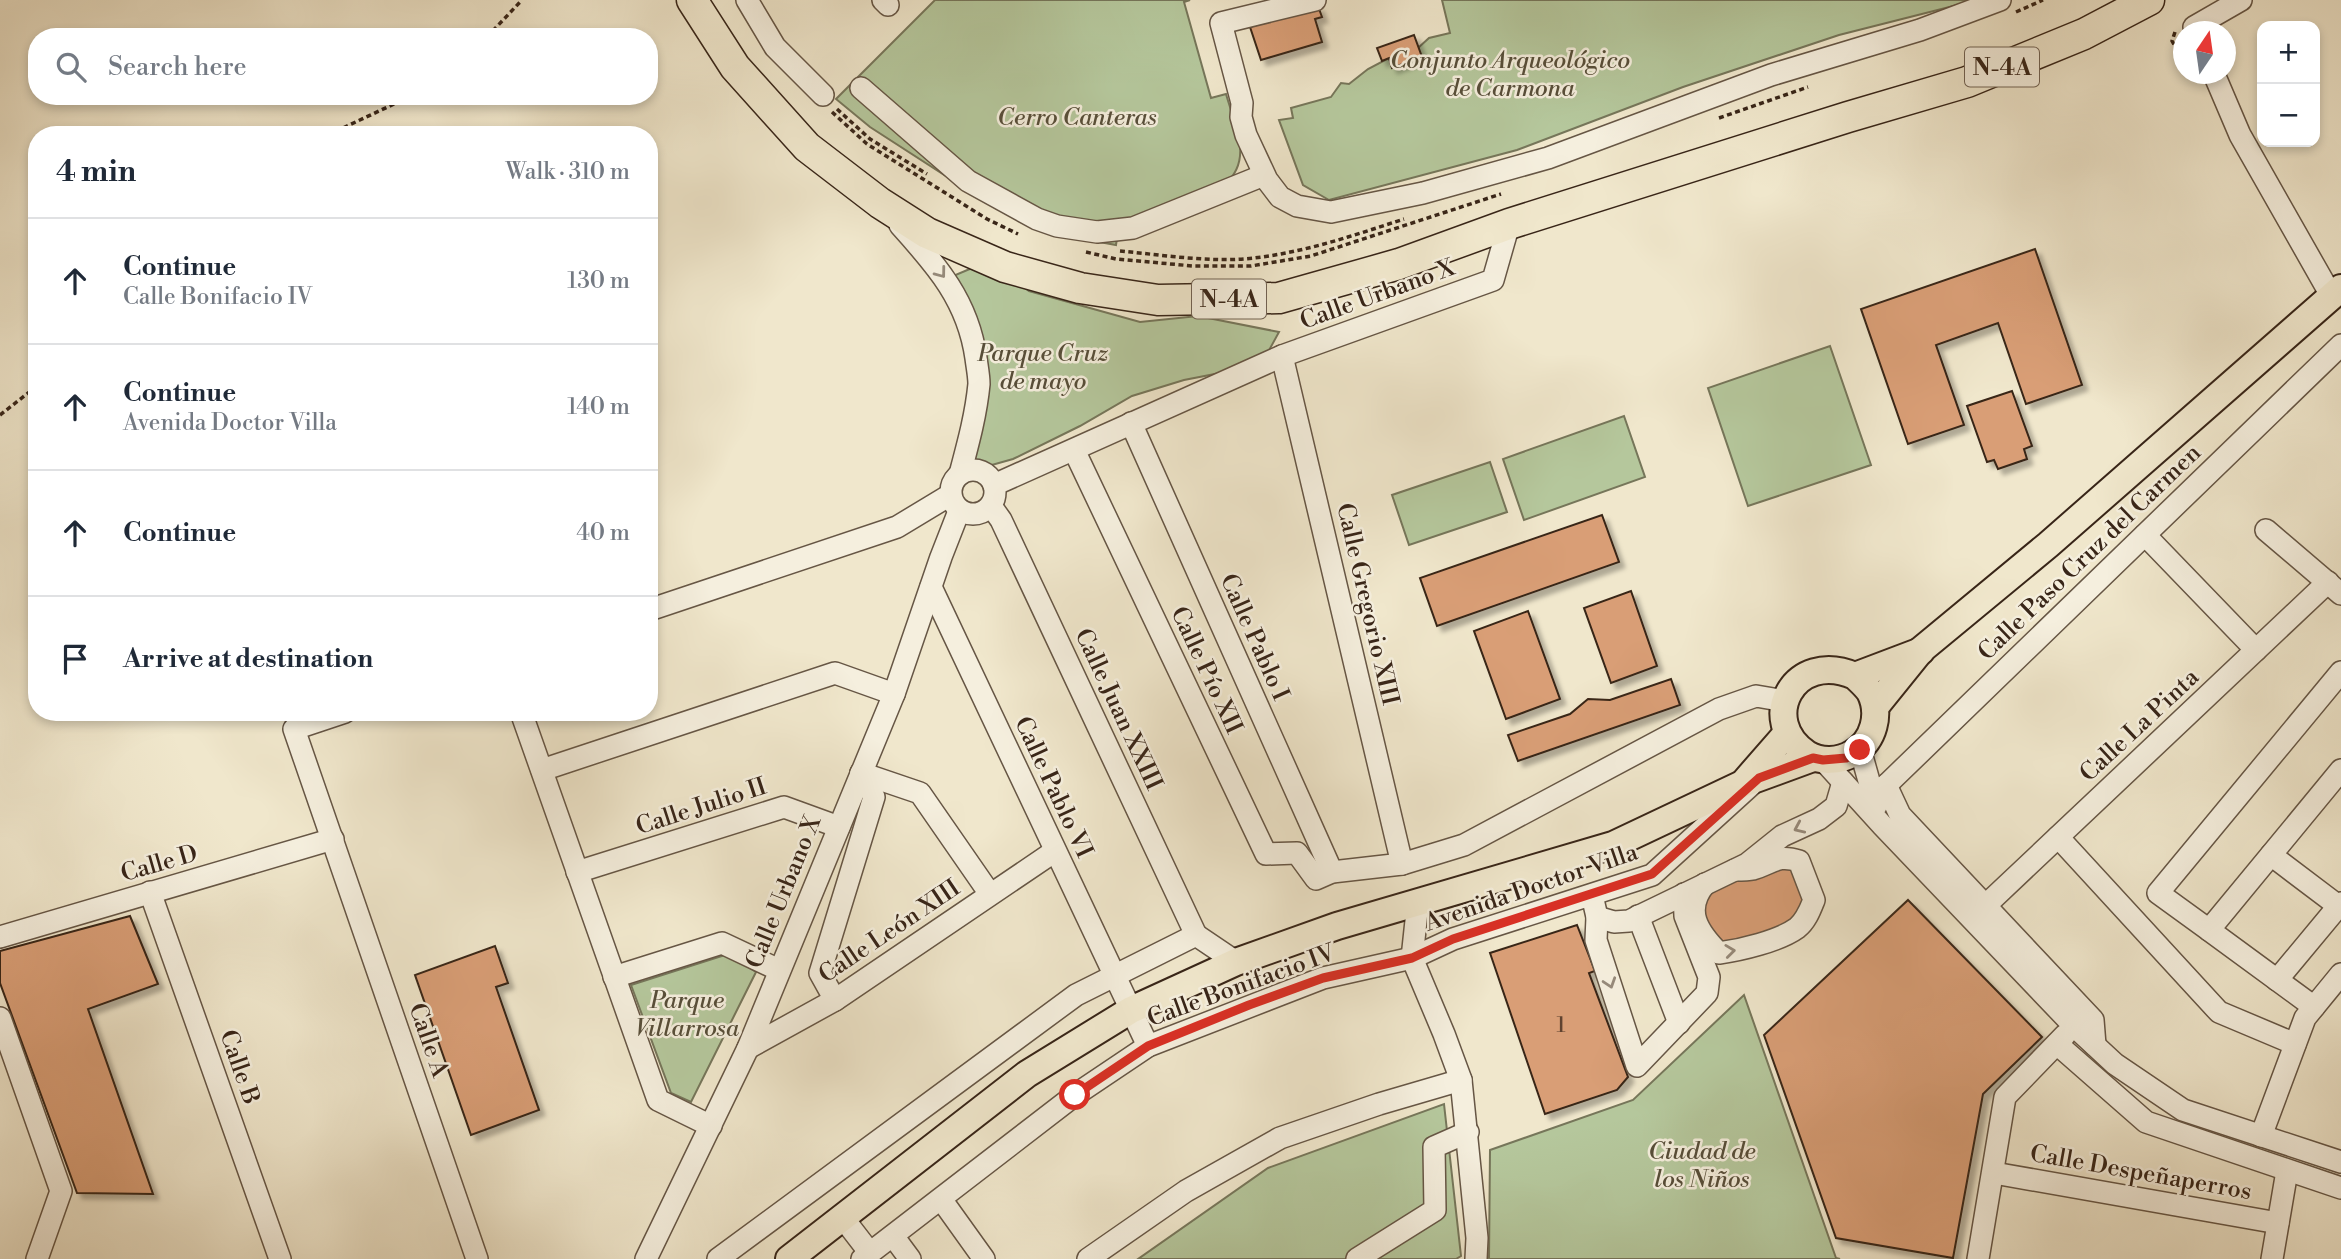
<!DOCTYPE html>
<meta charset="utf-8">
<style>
:root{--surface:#fff;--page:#f6f6f7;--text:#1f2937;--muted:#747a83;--line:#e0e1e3}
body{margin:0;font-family:"Libre Bodoni",serif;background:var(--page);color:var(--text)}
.controls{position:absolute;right:21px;top:21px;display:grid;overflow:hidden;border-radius:14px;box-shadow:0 4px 10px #0003}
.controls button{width:63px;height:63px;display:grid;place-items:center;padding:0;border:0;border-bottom:2px solid var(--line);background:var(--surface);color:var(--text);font:35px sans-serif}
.compass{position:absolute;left:2173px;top:21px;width:63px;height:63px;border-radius:50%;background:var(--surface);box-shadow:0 4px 10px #0003;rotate:13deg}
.stop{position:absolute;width:21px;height:21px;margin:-16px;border:5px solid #d93025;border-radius:50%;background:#fff}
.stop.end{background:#d93025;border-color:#fff;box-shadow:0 2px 7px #0008}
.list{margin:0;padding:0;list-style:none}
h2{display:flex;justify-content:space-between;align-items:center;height:91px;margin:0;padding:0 28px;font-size:30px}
h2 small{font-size:23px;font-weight:400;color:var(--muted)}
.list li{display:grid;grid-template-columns:46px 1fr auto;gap:21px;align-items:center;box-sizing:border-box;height:126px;padding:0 28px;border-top:2px solid var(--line)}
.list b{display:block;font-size:26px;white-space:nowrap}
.list p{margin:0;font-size:23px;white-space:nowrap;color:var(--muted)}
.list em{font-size:23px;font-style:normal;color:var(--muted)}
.icon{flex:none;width:38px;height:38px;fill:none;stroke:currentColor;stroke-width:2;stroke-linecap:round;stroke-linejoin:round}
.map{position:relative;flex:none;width:2341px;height:1259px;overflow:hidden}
.search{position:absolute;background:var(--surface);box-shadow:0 4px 10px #0003;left:28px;top:28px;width:630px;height:77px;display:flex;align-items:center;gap:18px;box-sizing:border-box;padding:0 24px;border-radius:28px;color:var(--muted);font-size:26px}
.panel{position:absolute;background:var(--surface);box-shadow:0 4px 10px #0003;left:28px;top:126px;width:630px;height:595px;border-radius:28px}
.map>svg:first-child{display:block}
</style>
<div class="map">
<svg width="2341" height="1259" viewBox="0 0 2341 1259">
<defs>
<filter id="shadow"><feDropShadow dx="5.5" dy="5.5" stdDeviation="2" flood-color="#0004"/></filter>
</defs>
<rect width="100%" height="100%" fill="#f0e7cc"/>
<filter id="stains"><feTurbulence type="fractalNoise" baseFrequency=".00286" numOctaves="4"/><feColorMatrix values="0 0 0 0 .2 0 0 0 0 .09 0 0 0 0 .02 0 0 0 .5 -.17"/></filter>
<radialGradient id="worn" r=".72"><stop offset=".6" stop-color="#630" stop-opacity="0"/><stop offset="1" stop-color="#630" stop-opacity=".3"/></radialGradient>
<g fill="#b5c79c" stroke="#76765a" stroke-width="2">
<path d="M935,0H1190L1184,2L1211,98L1226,94C1235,126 1254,160 1224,185L1118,232L1116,245L1078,238L997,209L870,127L836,99Z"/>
<polygon points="1442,0 1977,0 1839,35 1683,87 1517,150 1329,200 1303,185 1279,120 1293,118 1291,108 1331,97 1341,83 1349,84 1368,69 1389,58 1392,68 1422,58 1418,48 1429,38 1450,33"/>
<polygon points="991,260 1029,291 1140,322 1198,316 1279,332 1261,365 1184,380 1132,396 1080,426 1013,459 960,474 974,342 946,279"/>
<polygon points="1830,346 1871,465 1748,506 1708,388"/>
<polygon points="1624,416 1645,477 1524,520 1503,459"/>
<polygon points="1490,462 1507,512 1409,545 1392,495"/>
<polygon points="728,954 756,972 691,1102 671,1093 631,985"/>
<polygon points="1744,995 1836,1258 1840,1259 1489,1259 1490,1150 1633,1100"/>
<polygon points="1444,1104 1461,1256 1456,1259 1138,1259 1268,1168"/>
</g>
<g fill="#d99e76" stroke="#382518" stroke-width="2" filter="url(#shadow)">
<polygon points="1318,6 1322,17 1315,19 1322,42 1261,60 1250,27"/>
<polygon points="1414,35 1422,57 1392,68 1389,58 1382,61 1377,48"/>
<polygon points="2035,249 2082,385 2026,404 1998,323 1936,345 1964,425 1908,444 1861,309"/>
<polygon points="2012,391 2032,446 2024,449 2027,459 1998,469 1994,460 1987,462 1967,406"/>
<polygon points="1602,515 1619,562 1437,626 1420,578"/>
<polygon points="1631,591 1657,666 1611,683 1584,608"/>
<polygon points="1528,611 1560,699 1506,719 1474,631"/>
<polygon points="1671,679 1680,705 1518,761 1508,735 1570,714 1588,699 1610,700"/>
<polygon points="1781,862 1796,866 1809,905 1792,925 1722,948 1700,911 1701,895"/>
<polygon points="1908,900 2042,1037 1983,1094 1953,1258 1836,1238 1764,1035"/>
<polygon points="130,916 158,984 88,1009 153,1194 77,1193 0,983 0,951"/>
<polygon points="1577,925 1595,971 1589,973 1628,1077 1617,1090 1545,1114 1490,953"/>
<polygon points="495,946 508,983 496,987 539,1110 471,1135 415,975"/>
</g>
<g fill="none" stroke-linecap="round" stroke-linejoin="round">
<g stroke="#665645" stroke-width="24">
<g id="minor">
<polyline points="747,0 775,47 823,95"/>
<polyline points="883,0 888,5"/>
<polyline points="1315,0 1221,23 1242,103 1241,117 1246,135 1267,180 1280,197 1297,206 1331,212 1423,193 1548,158 1771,75 1920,30 2000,0"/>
<polyline points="2196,32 2194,27 2241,0"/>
<polyline points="2214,74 2240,135 2332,297"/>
<polyline points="861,88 968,181 1037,219 1057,226 1097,232 1133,228 1264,175"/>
<path d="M900,225C937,266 968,301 976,358C977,366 979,376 979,384C976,415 968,444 960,474"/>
<polyline points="1282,356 1402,864"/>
<polyline points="1131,423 1332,872"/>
<polyline points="1074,450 1266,854 1297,853 1316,879 1332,872 1402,864 1464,845 1719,709 1756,696 1785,701"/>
<circle cx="973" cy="492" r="22"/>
<polyline points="994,485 1282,356 1493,280 1509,224"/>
<polyline points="991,506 1001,520 1196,935"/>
<polyline points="2266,530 2341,594"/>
<polyline points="2145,535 2256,650"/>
<polyline points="931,587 1148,1046"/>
<polyline points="649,610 897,527 950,495"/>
<polyline points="345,712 294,729 477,1259"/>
<polyline points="521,712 658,1100 711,1126"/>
<polyline points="1860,749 1876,806"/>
<polyline points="1823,760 1882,825 2074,1026 2115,1064 2183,1110 2341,1162"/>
<polyline points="542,770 835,673 894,694"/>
<polyline points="861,773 920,793 990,894"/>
<polyline points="1886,785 1900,815 2093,1020 2095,1045"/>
<polyline points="1874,797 2341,345"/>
<polyline points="2058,837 2219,1012 2295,1044"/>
<polyline points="2271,855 2341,908"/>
<polyline points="577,872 784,807 839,827"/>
<path d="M1705,884C1683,910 1698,932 1719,953C1741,950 1779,941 1797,928C1806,921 1810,910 1814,900L1799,861C1777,854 1773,863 1753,869C1748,870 1741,870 1735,870"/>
<polyline points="150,892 280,1259"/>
<polyline points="1592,895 1597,917 1596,940 1637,1066 1707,993 1709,977 1685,916 1684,894"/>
<polyline points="1418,902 1412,958 1444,1034 1461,1080 1477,1238 1476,1259"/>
<polyline points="1986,905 2328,582"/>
<polyline points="1638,916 1679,1023"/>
<polyline points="1597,917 1614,922 1629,921 1747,864 1782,836 1819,819 1836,806 1843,782"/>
<polyline points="2209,930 2158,893 2341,672"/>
<polyline points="0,937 333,839"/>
<polyline points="614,977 722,943 779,970"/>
<polyline points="2277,980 2341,903"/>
<polyline points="835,1000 820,973 874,797 861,773"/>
<polyline points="2314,1007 2209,930 2341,770"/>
<polyline points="0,1018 61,1191 37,1259"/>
<polyline points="2057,1044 2146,1122 2341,1188"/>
<polyline points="748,1048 835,1000 1055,851"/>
<polyline points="2261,1136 2305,1018 2341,974"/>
<polyline points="1994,1173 2278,1223"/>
<polyline points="941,1199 984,1259"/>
<polyline points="843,1218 870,1253"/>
<polyline points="893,1236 910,1259"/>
<polyline points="646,1259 748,1048 894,694 941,557 959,511"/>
<polyline points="718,1259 1076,995 1196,935 1236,962"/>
<polyline points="862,1259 1075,1095 1148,1046 1323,978 1412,958 1453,939 1652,875 1751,785"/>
<polyline points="1088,1259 1186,1191 1280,1138 1379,1104 1461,1080"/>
<polyline points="1357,1259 1435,1210 1434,1147 1468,1132"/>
<polyline points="1978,1259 2005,1097 2065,1035"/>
<polyline points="2272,1259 2287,1171"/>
</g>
</g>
<g stroke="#382518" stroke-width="30">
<g id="major">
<path d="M1855,676C1860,681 1866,686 1870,692C1881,714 1874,741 1853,753C1839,762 1820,762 1807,754C1757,721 1793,649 1855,676L1921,651"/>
<polyline points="1875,707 1921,650 2048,545 2341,288"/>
<polyline points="1746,780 1787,733"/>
<polyline points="789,1259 1027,1074 1131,1010 1236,962 1337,926 1613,845 1742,784 1813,758"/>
</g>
</g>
<g stroke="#382518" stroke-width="33">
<polyline id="highway" points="692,0 735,67 807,147 880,203 927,233 1005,267 1080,288 1158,300 1279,298 1399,264 1509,224 1848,117 1967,82 2084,34 2149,0"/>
</g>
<g stroke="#382518" stroke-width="3.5" stroke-dasharray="5 3.5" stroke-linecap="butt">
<polyline points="2016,12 2043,0"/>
<polyline points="2175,32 2172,41 2184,62"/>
<polyline points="487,37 522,0"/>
<polyline points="2190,74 2195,81"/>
<polyline points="837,109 870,139 927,174"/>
<polyline points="832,112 867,144 987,219 1018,234"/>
<polyline points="1719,118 1808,87"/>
<polyline points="328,135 411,96"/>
<path d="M1120,251C1164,255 1211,263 1254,258C1306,252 1355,235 1404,219"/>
<polyline points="1086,252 1116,259 1193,266 1251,266 1311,256 1501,194"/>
<polyline points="0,415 37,386"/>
</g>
<use href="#minor" stroke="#f5efde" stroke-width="21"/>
<use href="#major" stroke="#f0e7cc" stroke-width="26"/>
<use href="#highway" stroke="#f0e7cc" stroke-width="30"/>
</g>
<defs><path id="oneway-chevron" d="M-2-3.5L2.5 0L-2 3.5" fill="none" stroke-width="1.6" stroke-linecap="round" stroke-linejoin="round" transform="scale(1.75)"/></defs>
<g stroke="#968a7b">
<use href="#oneway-chevron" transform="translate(941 273) rotate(53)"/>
<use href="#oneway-chevron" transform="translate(1799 828) rotate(156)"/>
<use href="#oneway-chevron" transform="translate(1730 951) rotate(-7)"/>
<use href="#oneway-chevron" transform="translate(1610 983) rotate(72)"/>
</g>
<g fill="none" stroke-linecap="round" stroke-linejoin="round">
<polyline stroke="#d93025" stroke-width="9" points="1075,1095 1148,1046 1249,1005 1323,978 1412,958 1453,939 1652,874 1759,778 1813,758 1823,760 1846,758 1860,750"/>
</g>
<g text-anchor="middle" stroke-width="5" stroke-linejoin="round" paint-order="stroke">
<g font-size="21" fill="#604330">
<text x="1561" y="1032">1</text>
</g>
<g fill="#f5efde" stroke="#716253" stroke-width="2">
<rect x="1965" y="47.5" width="74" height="39" rx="5"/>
<rect x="1192" y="279.5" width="74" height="39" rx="5"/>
</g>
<g font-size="23" font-weight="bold" fill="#382518">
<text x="2002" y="75">N-4A</text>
<text x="1229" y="307">N-4A</text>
</g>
<g font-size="24" font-style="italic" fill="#574e39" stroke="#f5efde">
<text x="1510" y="68">Conjunto Arqueológico<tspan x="1510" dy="28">de Carmona</tspan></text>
<text x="1077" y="125">Cerro Canteras</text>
<text x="1043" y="361">Parque Cruz<tspan x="1043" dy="28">de mayo</tspan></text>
<text x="687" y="1008">Parque<tspan x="687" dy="28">Villarrosa</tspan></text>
<text x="1702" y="1159">Ciudad de<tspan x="1702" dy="28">los Niños</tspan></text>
</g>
<g font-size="24" fill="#382518" stroke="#f5efde">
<text transform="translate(1377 294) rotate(-20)" y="8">Calle Urbano X</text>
<text transform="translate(2089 552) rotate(-44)" y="8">Calle Paso Cruz del Carmen</text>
<text transform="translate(1368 604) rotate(77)" y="8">Calle Gregorio XIII</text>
<text transform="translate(1255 637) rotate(66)" y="8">Calle Pablo I</text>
<text transform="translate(1207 670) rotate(65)" y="8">Calle Pío XII</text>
<text transform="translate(1119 709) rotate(65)" y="8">Calle Juan XXIII</text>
<text transform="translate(2139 725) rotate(-43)" y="8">Calle La Pinta</text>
<text transform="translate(1054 787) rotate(65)" y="8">Calle Pablo VI</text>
<text transform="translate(701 806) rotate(-18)" y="8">Calle Julio II</text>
<text transform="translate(159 863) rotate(-16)" y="8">Calle D</text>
<text transform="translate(1531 887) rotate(-19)" y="8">Avenida Doctor Villa</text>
<text transform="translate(783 892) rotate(-68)" y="8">Calle Urbano X</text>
<text transform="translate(889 931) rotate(-34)" y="8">Calle León XIII</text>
<text transform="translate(1241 985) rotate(-20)" y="8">Calle Bonifacio IV</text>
<text transform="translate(429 1040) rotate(71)" y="8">Calle A</text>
<text transform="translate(240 1067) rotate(71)" y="8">Calle B</text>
<text transform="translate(2141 1172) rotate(10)" y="8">Calle Despeñaperros</text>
</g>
</g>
<rect width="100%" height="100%" filter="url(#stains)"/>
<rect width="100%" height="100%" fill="url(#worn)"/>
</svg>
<div class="controls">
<button>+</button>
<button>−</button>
</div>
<svg class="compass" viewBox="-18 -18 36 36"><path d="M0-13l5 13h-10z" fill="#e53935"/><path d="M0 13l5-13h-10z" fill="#747a83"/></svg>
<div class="stop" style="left:1075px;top:1095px"></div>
<div class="stop end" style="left:1860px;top:750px"></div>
<div class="search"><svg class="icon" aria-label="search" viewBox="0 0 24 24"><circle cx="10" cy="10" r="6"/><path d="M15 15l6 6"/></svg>Search here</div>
<section class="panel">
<h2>4 min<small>Walk · 310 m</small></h2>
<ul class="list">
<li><svg class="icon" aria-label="ahead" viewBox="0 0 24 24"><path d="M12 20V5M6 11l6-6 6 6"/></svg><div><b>Continue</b><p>Calle Bonifacio IV</p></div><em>130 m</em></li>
<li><svg class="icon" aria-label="ahead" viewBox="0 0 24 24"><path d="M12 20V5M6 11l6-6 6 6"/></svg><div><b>Continue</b><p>Avenida Doctor Villa</p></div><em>140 m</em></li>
<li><svg class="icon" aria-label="ahead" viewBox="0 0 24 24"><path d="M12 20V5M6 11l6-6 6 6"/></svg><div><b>Continue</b></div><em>40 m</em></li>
<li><svg class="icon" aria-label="arrive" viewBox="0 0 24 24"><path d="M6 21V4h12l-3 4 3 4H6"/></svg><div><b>Arrive at destination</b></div></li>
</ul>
</section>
</div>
